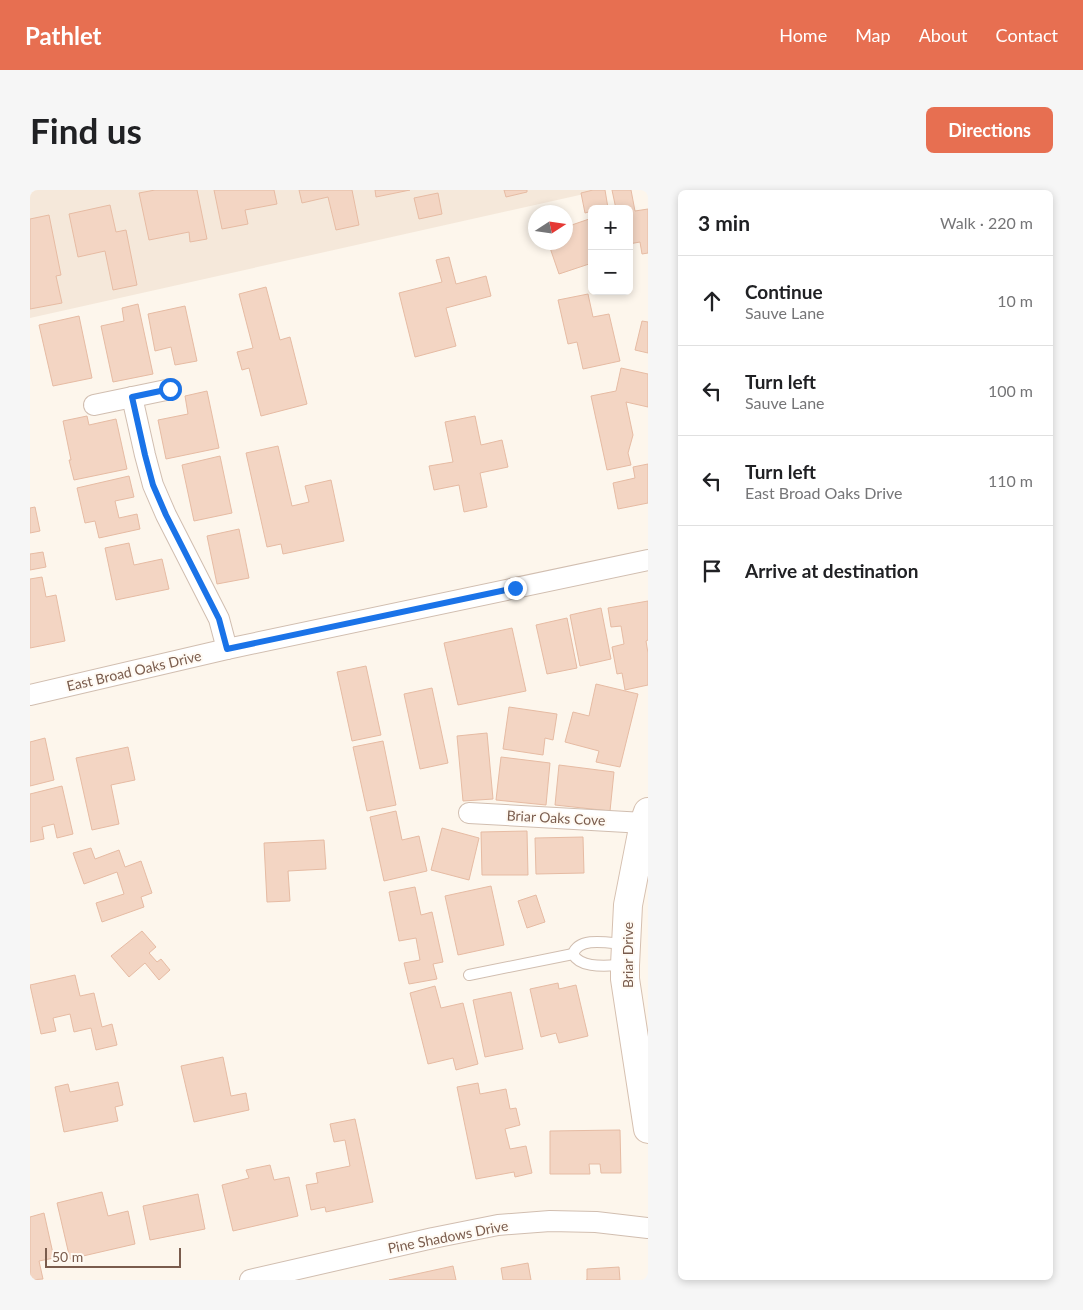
<!DOCTYPE html>
<meta charset="utf-8">
<style>
:root{--surface:#fff;--page:#f6f6f6;--text:#202124;--muted:#757577;--line:#e0e0e0;--accent:#e76f51}
body{margin:0;font-family:Lato,sans-serif;background:var(--page);color:var(--text)}
.controls{position:absolute;right:15px;top:15px;display:grid;overflow:hidden;border-radius:8px;box-shadow:0 2px 8px #0003}
.controls button{width:45px;height:45px;display:grid;place-items:center;padding:0;border:0;border-bottom:1px solid var(--line);background:var(--surface);color:var(--text);font:25px sans-serif}
.compass{position:absolute;left:498px;top:15px;width:45px;height:45px;border-radius:50%;background:var(--surface);box-shadow:0 2px 8px #0003;rotate:78deg}
.scale{position:absolute;left:15px;bottom:12px;width:136px;box-sizing:border-box;padding-left:5px;border:2px solid #7a5c4d;border-top:0;font-size:14px;line-height:18px;white-space:nowrap;color:#7a5c4d;-webkit-text-stroke:4px #fffaf3;paint-order:stroke}
.stop{position:absolute;width:15px;height:15px;margin:-11px;border:4px solid #1a73e8;border-radius:50%;background:#fff}
.stop.end{background:#1a73e8;border-color:#fff;box-shadow:0 1px 5px #0008}
.list{margin:0;padding:0;list-style:none}
h2{display:flex;justify-content:space-between;align-items:center;height:65px;margin:0;padding:0 20px;font-size:21px}
h2 small{font-size:16px;font-weight:400;color:var(--muted)}
.list li{display:grid;grid-template-columns:32px 1fr auto;gap:15px;align-items:center;box-sizing:border-box;height:90px;padding:0 20px;border-top:1px solid var(--line)}
.list b{display:block;font-size:19px;white-space:nowrap}
.list p{margin:0;font-size:16px;white-space:nowrap;color:var(--muted)}
.list em{font-size:16px;font-style:normal;color:var(--muted)}
.icon{flex:none;width:28px;height:28px;fill:none;stroke:currentColor;stroke-width:2;stroke-linecap:round;stroke-linejoin:round}
.map{position:relative;flex:none;width:618px;height:1090px;overflow:hidden;border-radius:8px}
header{display:flex;align-items:center;gap:30px;box-sizing:border-box;height:70px;padding:0 25px;background:var(--accent);color:#fff}
header strong{font-size:24px}
nav{display:flex;gap:28px;margin-inline-start:auto;font-size:18px}
.intro{display:flex;align-items:center;justify-content:space-between;box-sizing:border-box;height:120px;padding:0 30px}
h1{margin:0;font-size:35px}
.button{padding:12px 22px;border-radius:8px;background:var(--accent);color:#fff;font-size:18px;font-weight:700}
main{display:flex;gap:30px;padding:0 30px}
aside{flex:1;background:var(--surface);border-radius:8px;box-shadow:0 2px 8px #0003}
.map>svg:first-child{display:block}
</style>
<header>
<strong>Pathlet</strong>
<nav><a>Home</a><a>Map</a><a>About</a><a>Contact</a></nav>
</header>
<div class="intro"><h1>Find us</h1><a class="button">Directions</a></div>
<main>
<div class="map">
<svg width="618" height="1090" viewBox="0 0 618 1090">
<rect width="100%" height="100%" fill="#fdf6ec"/>
<polygon fill="#f5e8da" points="0,0 572,0 0,128"/>
<g fill="#f3d5c3" stroke="#e6bba3">
<polygon points="125,0 167,0 177,49 160,52 159,42 119,50 109,3"/>
<polygon points="184,0 244,0 247,14 215,20 218,34 192,39"/>
<polygon points="269,0 322,0 329,35 306,40 298,7 272,13"/>
<polygon points="345,0 380,0 346,7"/>
<polygon points="474,0 497,0 497,2 476,7"/>
<polygon points="563,0 575,0 578,18 562,19 562,21 555,23 551,3"/>
<polygon points="582,0 601,0 605,21 618,19 618,63 612,64 610,52 599,54 599,19 586,19"/>
<polygon points="408,3 412,24 389,29 384,8"/>
<polygon points="80,15 86,42 96,40 107,95 83,100 75,61 48,67 39,24"/>
<polygon points="19,25 31,85 26,86 32,113 0,119 0,29"/>
<polygon points="562,28 562,73 529,84 518,52 536,52 536,37"/>
<polygon points="419,67 426,94 456,86 461,106 416,118 426,156 385,167 369,103 412,92 406,70"/>
<polygon points="236,97 250,150 260,147 277,214 231,226 219,178 212,180 207,162 223,158 209,104"/>
<polygon points="558,104 563,127 579,124 590,171 553,179 547,152 538,154 528,110"/>
<polygon points="108,114 123,184 83,192 71,136 94,131 92,118"/>
<polygon points="155,116 167,171 145,175 141,157 125,161 118,124"/>
<polygon points="49,126 62,188 23,196 9,135"/>
<polygon points="612,131 618,132 618,163 605,160"/>
<polygon points="591,178 618,184 618,217 596,212 603,245 598,263 601,275 577,280 561,206 586,201"/>
<polygon points="177,201 189,258 136,269 128,230 158,224 155,206"/>
<polygon points="57,226 59,235 86,229 97,279 44,290 39,270 41,270 33,231"/>
<polygon points="445,226 451,255 472,250 478,277 450,283 457,317 434,322 429,295 404,300 399,276 423,272 415,232"/>
<polygon points="248,256 262,316 279,312 275,296 301,290 314,351 253,364 251,354 237,357 216,263"/>
<polygon points="190,266 202,323 164,331 152,275"/>
<polygon points="618,274 618,313 588,319 583,293 605,288 603,277"/>
<polygon points="99,286 104,307 85,311 89,328 107,324 110,339 69,348 65,331 55,333 47,298"/>
<polygon points="5,317 10,341 0,343 0,318"/>
<polygon points="209,339 219,388 187,394 177,346"/>
<polygon points="99,353 104,375 132,369 139,399 86,410 75,358"/>
<polygon points="13,362 16,377 0,380 0,364"/>
<polygon points="12,387 16,407 26,405 35,451 0,458 0,389"/>
<polygon points="618,411 618,450 616,451 618,463 618,495 595,500 592,483 587,484 582,457 594,454 591,436 581,437 578,418"/>
<polygon points="571,418 581,469 550,476 540,425"/>
<polygon points="537,428 547,478 517,484 506,435"/>
<polygon points="482,438 496,501 428,515 414,453"/>
<polygon points="336,476 351,545 322,551 307,482"/>
<polygon points="566,494 608,504 590,577 566,572 569,561 535,552 543,522 559,526"/>
<polygon points="402,498 418,573 390,579 374,504"/>
<polygon points="479,517 527,524 523,550 515,548 513,565 473,559"/>
<polygon points="457,543 463,609 433,611 427,546"/>
<polygon points="15,548 24,590 0,596 0,552"/>
<polygon points="353,551 366,615 337,621 323,557"/>
<polygon points="98,557 105,590 81,595 89,634 62,640 46,568"/>
<polygon points="471,567 520,573 516,615 466,610"/>
<polygon points="529,575 584,582 580,621 525,615"/>
<polygon points="32,596 43,644 27,648 24,634 12,637 14,649 0,652 0,604"/>
<polygon points="366,621 372,650 389,646 397,681 354,691 340,627"/>
<polygon points="412,638 449,648 439,690 401,680"/>
<polygon points="497,641 498,685 452,685 451,642"/>
<polygon points="553,647 554,683 506,684 505,648"/>
<polygon points="294,650 296,679 258,681 260,711 237,712 234,653"/>
<polygon points="61,658 65,669 89,660 95,677 111,671 122,703 111,707 114,717 72,732 66,713 94,704 87,682 54,694 43,663"/>
<polygon points="461,696 474,755 428,765 415,706"/>
<polygon points="385,697 391,725 402,722 413,772 403,774 407,789 379,794 374,773 390,770 386,748 369,751 359,702"/>
<polygon points="506,705 515,732 497,738 488,711"/>
<polygon points="112,741 126,757 119,763 127,772 131,769 140,780 129,790 115,773 99,787 81,766"/>
<polygon points="45,785 50,806 64,803 72,837 82,834 87,855 66,860 61,838 44,842 40,824 23,828 26,841 11,844 0,795"/>
<polygon points="528,793 529,799 546,795 558,846 529,853 526,843 511,847 500,799"/>
<polygon points="405,796 411,818 433,813 448,874 426,880 423,868 398,874 380,803"/>
<polygon points="481,802 493,859 455,867 443,810"/>
<polygon points="193,867 201,906 216,903 219,920 164,932 151,876"/>
<polygon points="88,892 93,915 85,917 88,931 34,942 25,897 38,894 40,902"/>
<polygon points="448,893 450,904 476,899 480,919 486,918 490,935 475,939 480,959 496,956 502,983 485,987 484,982 446,989 427,897"/>
<polygon points="325,929 343,1012 296,1022 295,1017 281,1020 276,995 288,993 286,983 320,976 315,950 304,952 300,934"/>
<polygon points="590,940 591,983 571,983 570,974 559,974 560,984 520,984 520,941"/>
<polygon points="240,975 244,990 259,987 268,1026 203,1041 192,995 219,988 216,980"/>
<polygon points="72,1002 78,1026 98,1021 105,1054 40,1069 27,1013"/>
<polygon points="168,1004 175,1039 120,1050 113,1016"/>
<polygon points="14,1023 24,1068 9,1071 13,1089 0,1090 0,1027"/>
<polygon points="498,1073 501,1090 473,1090 471,1078"/>
<polygon points="423,1076 426,1090 359,1090"/>
<polygon points="589,1077 590,1090 556,1090 557,1090 557,1079"/>
</g>
<g fill="none" stroke-linecap="round" stroke-linejoin="round">
<g stroke="#d1beb0" stroke-width="12">
<g id="lane">
<path d="M594,754C579,753 549,746 543,764C551,780 580,775 595,775"/>
<polyline points="439,785 543,764"/>
</g>
</g>
<g stroke="#d1beb0" stroke-width="22">
<g id="street">
<polyline points="102,207 115,265 123,295 136,325 189,429 197,459"/>
<polyline points="64,215 141,199"/>
<polyline points="0,505 197,459 618,370"/>
<polyline points="439,623 614,633"/>
<polyline points="220,1090 403,1048 468,1035 520,1031 566,1032 618,1038"/>
</g>
</g>
<g stroke="#d6c0b0" stroke-width="30">
<polyline id="secondary" points="618,622 614,633 598,715 595,775 595,789 618,939"/>
</g>
<use href="#lane" stroke="#fff" stroke-width="10"/>
<use href="#street" stroke="#fff" stroke-width="20"/>
<use href="#secondary" stroke="#fff" stroke-width="28"/>
</g>
<g fill="none" stroke-linecap="round" stroke-linejoin="round">
<polyline stroke="#1a73e8" stroke-width="6" points="140,199 102,207 115,265 123,295 136,325 189,429 197,459 485,398"/>
</g>
<g text-anchor="middle" stroke-width="4" stroke-linejoin="round" paint-order="stroke">
<g font-size="14" fill="#7a5c4d" stroke="#fffaf3">
<text transform="translate(104 481) rotate(-13)" y="5">East Broad Oaks Drive</text>
<text transform="translate(526 628) rotate(3)" y="5">Briar Oaks Cove</text>
<text transform="translate(598 765) rotate(-90)" y="5">Briar Drive</text>
<text transform="translate(418 1047) rotate(-11)" y="5">Pine Shadows Drive</text>
</g>
</g>
</svg>
<div class="controls">
<button>+</button>
<button>−</button>
</div>
<svg class="compass" viewBox="-18 -18 36 36"><path d="M0-13l5 13h-10z" fill="#e53935"/><path d="M0 13l5-13h-10z" fill="#757577"/></svg>
<div class="scale">50 m</div>
<div class="stop" style="left:140px;top:199px"></div>
<div class="stop end" style="left:485px;top:398px"></div>
</div>
<aside>
<h2>3 min<small>Walk · 220 m</small></h2>
<ul class="list">
<li><svg class="icon" aria-label="ahead" viewBox="0 0 24 24"><path d="M12 20V5M6 11l6-6 6 6"/></svg><div><b>Continue</b><p>Sauve Lane</p></div><em>10 m</em></li>
<li><svg class="icon" aria-label="left" viewBox="0 0 24 24"><path d="M17 20v-9H6M10 6l-5 5 5 5"/></svg><div><b>Turn left</b><p>Sauve Lane</p></div><em>100 m</em></li>
<li><svg class="icon" aria-label="left" viewBox="0 0 24 24"><path d="M17 20v-9H6M10 6l-5 5 5 5"/></svg><div><b>Turn left</b><p>East Broad Oaks Drive</p></div><em>110 m</em></li>
<li><svg class="icon" aria-label="arrive" viewBox="0 0 24 24"><path d="M6 21V4h12l-3 4 3 4H6"/></svg><div><b>Arrive at destination</b></div></li>
</ul>
</aside>
</main>
